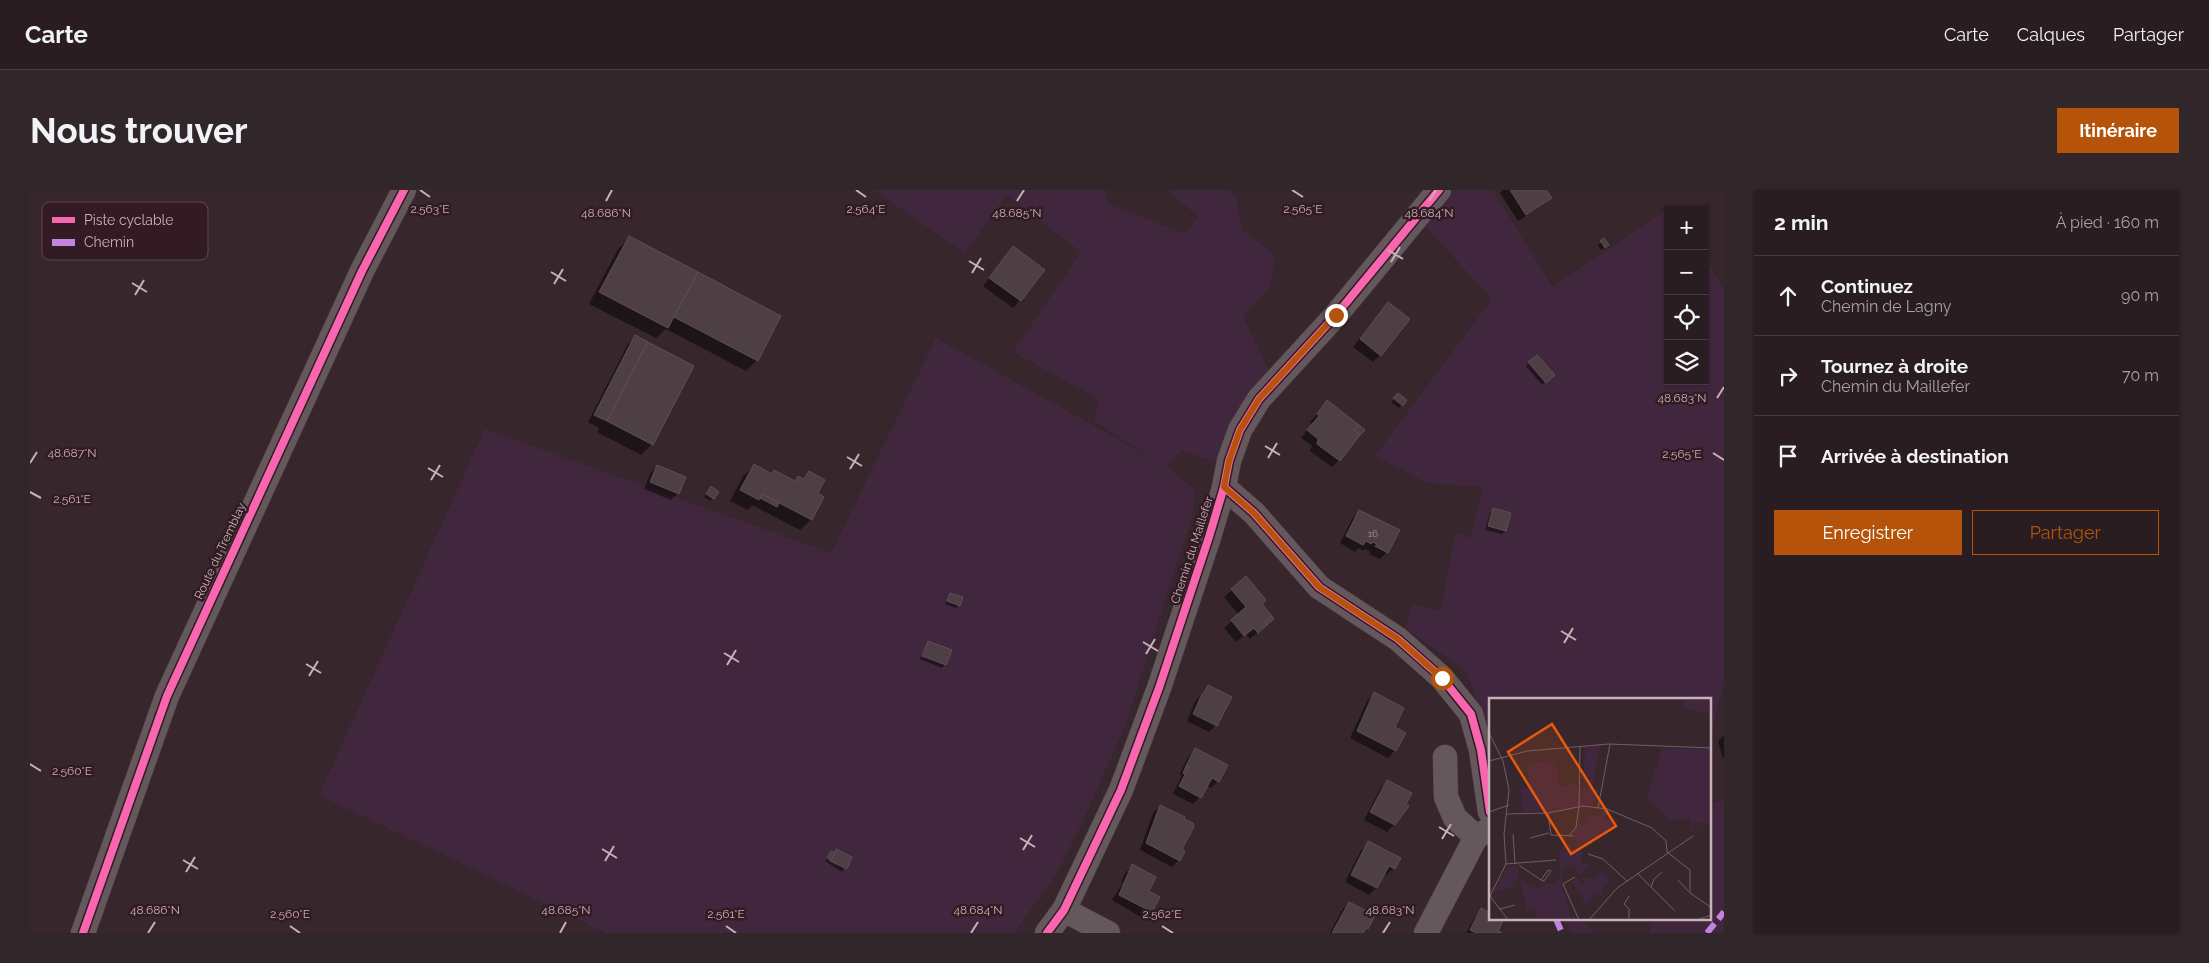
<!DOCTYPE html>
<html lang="fr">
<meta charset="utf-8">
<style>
:root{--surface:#291d22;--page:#31262a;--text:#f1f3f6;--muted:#a5a2a5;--line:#453b40;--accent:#b45309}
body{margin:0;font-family:Raleway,sans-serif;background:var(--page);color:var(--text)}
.controls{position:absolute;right:15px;top:15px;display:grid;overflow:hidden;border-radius:0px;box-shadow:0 1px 4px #0004}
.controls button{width:45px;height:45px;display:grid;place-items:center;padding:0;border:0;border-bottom:1px solid var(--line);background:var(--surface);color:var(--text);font:25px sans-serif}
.stop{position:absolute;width:15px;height:15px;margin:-11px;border:4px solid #b45309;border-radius:50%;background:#fff}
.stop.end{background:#b45309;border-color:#fff;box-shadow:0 1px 5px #0008}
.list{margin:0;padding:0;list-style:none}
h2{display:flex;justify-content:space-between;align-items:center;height:65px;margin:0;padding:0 20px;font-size:21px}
h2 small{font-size:16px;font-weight:400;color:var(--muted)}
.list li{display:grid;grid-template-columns:32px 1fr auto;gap:15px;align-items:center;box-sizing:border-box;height:80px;padding:0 20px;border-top:1px solid var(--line)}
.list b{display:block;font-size:19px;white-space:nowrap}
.list p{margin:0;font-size:16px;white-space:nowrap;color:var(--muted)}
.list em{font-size:16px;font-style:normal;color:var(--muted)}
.actions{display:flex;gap:10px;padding:15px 20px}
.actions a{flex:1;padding:11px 0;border:1px solid var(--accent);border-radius:0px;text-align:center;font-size:18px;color:var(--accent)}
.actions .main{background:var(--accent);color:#fff}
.icon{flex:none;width:28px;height:28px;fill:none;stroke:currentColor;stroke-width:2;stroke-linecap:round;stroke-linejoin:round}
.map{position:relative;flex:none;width:1694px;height:743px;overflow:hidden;border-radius:0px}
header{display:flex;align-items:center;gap:30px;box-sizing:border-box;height:70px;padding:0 25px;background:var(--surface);border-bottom:1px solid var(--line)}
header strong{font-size:24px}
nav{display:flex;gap:28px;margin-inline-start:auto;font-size:18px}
.intro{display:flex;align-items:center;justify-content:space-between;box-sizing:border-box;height:120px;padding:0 30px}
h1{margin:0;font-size:35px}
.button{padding:12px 22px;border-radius:0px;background:var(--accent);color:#fff;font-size:18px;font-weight:700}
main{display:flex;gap:30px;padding:0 30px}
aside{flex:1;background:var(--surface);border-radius:0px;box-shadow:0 1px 4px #0004}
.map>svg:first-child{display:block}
</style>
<header>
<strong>Carte</strong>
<nav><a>Carte</a><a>Calques</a><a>Partager</a></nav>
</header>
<div class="intro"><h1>Nous trouver</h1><a class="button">Itinéraire</a></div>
<main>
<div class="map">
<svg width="1694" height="743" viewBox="0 0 1694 743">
<rect width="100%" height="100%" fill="#37272d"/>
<g fill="#40273d">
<polygon points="844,0 1075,0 1078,14 1156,44 1168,27 1138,0 1199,0 1206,8 1212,39 1245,65 1240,97 1213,127 1241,185 1190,274 1152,260 1136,276 1164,299 1164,320 1095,536 1051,635 1027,683 984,743 576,743 289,605 455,239 801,363 906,148 1122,268 1064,231 1069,209 983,162 1051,62 977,5 935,63"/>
<polygon points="1424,0 1463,0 1522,97 1638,19 1638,191 1675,191 1675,67 1694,99 1694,492 1680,548 1680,509 1460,509 1460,550 1436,481 1375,438 1383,415 1411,421 1425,342 1441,348 1452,297 1397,293 1345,266 1462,109 1392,33"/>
<polygon points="1694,610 1694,743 1620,743 1622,729 1680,729 1680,614"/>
<polygon points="1533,729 1552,729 1564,743 1542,743"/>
</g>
<g fill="#0007">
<polygon points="1473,0 1515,0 1520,8 1513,15 1488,31 1470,3"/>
<polygon points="599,48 750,126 727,170 716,181 636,139 626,148 559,114 588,59"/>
<polygon points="1571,52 1578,55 1571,60 1568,55"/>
<polygon points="983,58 990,110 983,118 953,96"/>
<polygon points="1358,114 1350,165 1343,172 1323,157"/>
<polygon points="605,147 622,254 611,265 567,242 569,238 558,232 598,154"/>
<polygon points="1499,173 1523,185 1512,195 1496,176"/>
<polygon points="1365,208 1372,215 1369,218 1361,212"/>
<polygon points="1297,212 1309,270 1302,277 1280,261 1282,256 1271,248 1282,234 1280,232"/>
<polygon points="627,276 648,303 641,310 614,299 620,284"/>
<polygon points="724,276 741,284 744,281 764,291 768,287 772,290 779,283 786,304 793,307 781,330 770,340 722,315 718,320 700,311 713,286"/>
<polygon points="681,298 683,308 680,311 674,307"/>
<polygon points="1463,320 1475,341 1472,344 1455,340 1460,323"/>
<polygon points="1329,321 1357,362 1350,369 1339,364 1340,361 1335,359 1333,361 1329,358 1325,362 1310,353 1322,329"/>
<polygon points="1216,388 1231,414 1228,442 1220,449 1216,444 1206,452 1194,438 1209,425 1194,407"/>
<polygon points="920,404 929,415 926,418 915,414"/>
<polygon points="898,452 915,475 912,478 890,469"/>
<polygon points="1178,496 1186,535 1179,542 1157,531 1165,512"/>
<polygon points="1344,504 1363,537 1365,560 1358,568 1320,548 1337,511"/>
<polygon points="1694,545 1694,568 1693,569 1688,551"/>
<polygon points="1165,560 1188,591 1181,598 1176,595 1170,607 1163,614 1143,604 1151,587 1150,583 1158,567"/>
<polygon points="1357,592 1378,616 1373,625 1357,642 1334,630 1350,599"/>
<polygon points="1130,616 1151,660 1149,670 1142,677 1110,660 1123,623"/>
<polygon points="1339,653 1364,678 1356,685 1353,684 1346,698 1339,705 1315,692 1331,660"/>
<polygon points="801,662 820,668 812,682 795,671"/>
<polygon points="1103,676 1117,702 1128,707 1121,722 1114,729 1082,710 1093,693 1091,692 1095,683"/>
<polygon points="1319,713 1333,743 1300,743 1312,720"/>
<polygon points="1452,720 1460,724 1460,729 1472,730 1466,741 1470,743 1436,743 1445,727"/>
</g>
<g fill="#4d3f44" stroke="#5f4f55">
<polygon points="1480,0 1516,0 1522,8 1496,25"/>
<polygon points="599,46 668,82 638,138 569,102"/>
<polygon points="1574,48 1579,55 1575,58 1570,51"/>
<polygon points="983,56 1015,80 991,111 959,88"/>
<polygon points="668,82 751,126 728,171 644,127"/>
<polygon points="1358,112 1380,129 1351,166 1330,149"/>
<polygon points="605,145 618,152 577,231 564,225"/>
<polygon points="618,152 664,176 623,255 577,231"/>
<polygon points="1507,165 1525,185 1516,193 1498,172"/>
<polygon points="1368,203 1377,210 1373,216 1363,208"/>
<polygon points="1297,210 1329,235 1324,240 1330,245 1310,271 1287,254 1288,249 1277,240 1289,226 1287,224"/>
<polygon points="1329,235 1335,240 1330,245 1324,240"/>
<polygon points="724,274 742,284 744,280 765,291 768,286 774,289 779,281 795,290 788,303 794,307 782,330 732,304 729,310 710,300"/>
<polygon points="627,275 656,287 649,304 620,292"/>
<polygon points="681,296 689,302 684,309 676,304"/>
<polygon points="732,304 749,313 747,317 730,308"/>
<polygon points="1463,318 1481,323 1476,341 1458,336"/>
<polygon points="1329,320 1370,340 1358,363 1345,356 1347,354 1343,352 1341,354 1336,351 1333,355 1316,346"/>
<polygon points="1216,386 1236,410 1232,414 1242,426 1235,432 1237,435 1228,443 1224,438 1214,446 1201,430 1216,417 1201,399"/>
<polygon points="920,403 933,407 930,416 917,411"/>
<polygon points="1242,426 1244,429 1237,435 1235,432"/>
<polygon points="898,451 922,460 916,475 892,466"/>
<polygon points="1178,495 1202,507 1187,536 1163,524 1172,504 1173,504"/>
<polygon points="1344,502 1374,518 1365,537 1376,543 1366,561 1327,541"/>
<polygon points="1165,558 1198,575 1189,592 1182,588 1171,608 1149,596 1159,577 1156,576"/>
<polygon points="1156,576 1159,577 1155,584 1153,583"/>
<polygon points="1357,590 1382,603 1376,614 1379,616 1365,635 1340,622"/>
<polygon points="1130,615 1155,627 1154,629 1163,633 1164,637 1152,659 1155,661 1150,671 1116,653"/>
<polygon points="1338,651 1371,668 1365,679 1359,676 1347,698 1321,685"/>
<polygon points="806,659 822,667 817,679 800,671"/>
<polygon points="801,661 805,663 801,670 797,668"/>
<polygon points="1102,674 1126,687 1119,701 1130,707 1122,722 1089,705"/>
<polygon points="1319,712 1345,725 1338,739 1336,738 1333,743 1302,743"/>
<polygon points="1451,718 1460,723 1460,729 1473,730 1468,741 1472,743 1446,743 1440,740"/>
</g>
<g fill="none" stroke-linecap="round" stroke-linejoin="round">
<g stroke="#504448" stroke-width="25">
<g id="street">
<polyline points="1194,297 1224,323 1289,397 1368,449 1412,488 1441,524 1451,560 1460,622"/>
<polyline points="1415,567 1416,607 1425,628 1446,647"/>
<polyline points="1034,720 1078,743"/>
<polyline points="53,743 137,506 332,81 374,0"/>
<polyline points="1017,743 1034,720 1091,600 1129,498 1179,347 1194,297 1199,271 1210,240 1229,209 1306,125 1409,0"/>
<polyline points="1396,743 1446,647 1460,639"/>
</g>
</g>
<use href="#street" stroke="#64585c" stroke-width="24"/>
<g stroke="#c483df" stroke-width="6" stroke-dasharray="12 6" stroke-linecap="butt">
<polyline points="1526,729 1532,743"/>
<polyline points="1677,743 1694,722"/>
</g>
<g stroke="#321b23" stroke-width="11">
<g id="cycleway">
<polyline points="1194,297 1224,323 1289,397 1368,449 1412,488 1441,524 1451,560 1460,622"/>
<polyline points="53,743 137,506 332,81 374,0"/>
<polyline points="1017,743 1034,720 1091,600 1129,498 1179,347 1194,297 1199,271 1210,240 1229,209 1306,125 1409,0"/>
</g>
</g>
<use href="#cycleway" stroke="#f766af" stroke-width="8"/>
</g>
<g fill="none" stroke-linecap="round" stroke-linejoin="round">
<polyline stroke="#b45309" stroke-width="6" points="1306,125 1229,209 1210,240 1199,271 1194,297 1224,323 1289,397 1368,449 1412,488"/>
</g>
<path fill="none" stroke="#c9b1b8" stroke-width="2" d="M390,0L400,7M826,0L836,7M1262,0L1273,7M576,11L582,0M987,11L994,0M1399,11L1406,0M1358,60L1373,69M939,71L954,80M1361,72L1370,57M521,82L536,91M942,83L951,68M102,93L117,102M524,94L533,79M105,105L114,90M1687,208L1694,197M1235,256L1250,265M1683,263L1694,270M817,267L832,276M1238,268L1247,253M0,273L7,262M398,278L413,287M820,279L829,264M401,290L410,275M0,302L11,308M1531,441L1546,450M1113,452L1128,461M1534,453L1543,438M694,463L709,472M1116,464L1125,449M276,474L291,483M697,475L706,460M279,486L288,471M0,574L11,581M1409,637L1424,646M990,648L1005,657M1412,649L1421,634M572,659L587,668M993,660L1002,645M153,670L168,679M575,671L584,656M156,682L165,667M260,736L270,743M696,736L706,743M1132,736L1143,743M118,743L125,732M530,743L536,732M941,743L948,732M1353,743L1360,732"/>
<g text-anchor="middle" stroke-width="5" stroke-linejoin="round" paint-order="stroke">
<g font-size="10" fill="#aa949b">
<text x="1343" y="347">16</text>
</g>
<g font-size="12" fill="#c9b1b8" stroke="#321b23">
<text transform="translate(1162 360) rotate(-72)" y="4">Chemin du Maillefer</text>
<text transform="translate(190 361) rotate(-65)" y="4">Route du Tremblay</text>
</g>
</g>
<g transform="translate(1459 508)">
<rect width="222" height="222" fill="#37272d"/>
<path d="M196,0H222L219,16L194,10ZM111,47L103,92L106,97L107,90L111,88L106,103L99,108L61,114L34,113L31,90H40L38,66L66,62L71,88L88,86L89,98L90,91H99L100,85H95L96,49ZM173,50L222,51V123L204,136L216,125H205L202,135L201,122L181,121L158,101ZM114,111L119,112L115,121L124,125L118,136L89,149L95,156H92L93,166L100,167L90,177L85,166L73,170L72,185L82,222H45L48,216L43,211L38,212L31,182L44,190L53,189L56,184L66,187L71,180L70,154L77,145L76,152L89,149L84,135L89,125H100L98,117L111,118ZM25,167L30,169L28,182L20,186L27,189L5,194L18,170ZM113,175L122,181L111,194L117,202L108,195L97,206L83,183L89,180L93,188L97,184L89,180L103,181Z" fill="#40273d"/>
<path fill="none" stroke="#715e65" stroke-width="1" d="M0,35L14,63L20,92L15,136L17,166L1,198M0,63L38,53L120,46L223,50M109,110L121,46M0,114L20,107M59,115L62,137L85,138M18,116L59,115L94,108L118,111L163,130L177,143L178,154M24,136L26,166M80,138L87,129L90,109L91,48M41,140L60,135M178,154L201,172V195L223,210M99,156L114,161L138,183M17,166L67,162M30,167L31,168L52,182L55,183L62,173L59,172L52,182M148,175L186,213M86,179L74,186L90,222M189,182L200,194M162,189L165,181L173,174M1,198L19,222M140,198L135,206L140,211V222M11,211L26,207M100,222L128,190L204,138M207,222L223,217"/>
<path fill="#e8590c" fill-opacity="0.15" stroke="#e8590c" stroke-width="2.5" d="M63,26L127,128L82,156L19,54Z"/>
<rect width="222" height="222" fill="none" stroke="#c9b1b8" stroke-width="2.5"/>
</g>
<rect x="12" y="12" width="166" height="58" rx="8" fill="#321b23" stroke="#5f4850" stroke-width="1"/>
<rect x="22" y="27" width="23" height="6" fill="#f766af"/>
<rect x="22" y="49" width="23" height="7" fill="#c483df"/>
<g font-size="14" fill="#c9b1b8">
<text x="54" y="35">Piste cyclable</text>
<text x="54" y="57">Chemin</text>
</g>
<g font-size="12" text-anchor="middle" fill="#c9b1b8" stroke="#321b23" stroke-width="5" stroke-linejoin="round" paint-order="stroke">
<text x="400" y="23">2.563°E</text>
<text x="836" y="23">2.564°E</text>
<text x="1273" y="23">2.565°E</text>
<text x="576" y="27">48.686°N</text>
<text x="987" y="27">48.685°N</text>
<text x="1399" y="27">48.684°N</text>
<text x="1652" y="212">48.683°N</text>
<text x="42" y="267">48.687°N</text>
<text x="1652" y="268">2.565°E</text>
<text x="42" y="313">2.561°E</text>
<text x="42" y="585">2.560°E</text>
<text x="125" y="724">48.686°N</text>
<text x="536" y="724">48.685°N</text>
<text x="948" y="724">48.684°N</text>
<text x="1360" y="724">48.683°N</text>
<text x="260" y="728">2.560°E</text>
<text x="696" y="728">2.561°E</text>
<text x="1132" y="728">2.562°E</text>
</g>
</svg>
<div class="controls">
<button>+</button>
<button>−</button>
<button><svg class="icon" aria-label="locate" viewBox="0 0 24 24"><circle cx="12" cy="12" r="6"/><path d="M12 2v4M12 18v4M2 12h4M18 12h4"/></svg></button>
<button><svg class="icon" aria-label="layers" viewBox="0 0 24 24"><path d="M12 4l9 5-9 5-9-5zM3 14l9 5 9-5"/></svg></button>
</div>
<div class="stop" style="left:1412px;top:488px"></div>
<div class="stop end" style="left:1306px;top:125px"></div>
</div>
<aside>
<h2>2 min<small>À pied · 160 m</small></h2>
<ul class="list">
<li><svg class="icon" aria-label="ahead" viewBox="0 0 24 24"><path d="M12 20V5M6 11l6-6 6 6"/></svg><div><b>Continuez</b><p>Chemin de Lagny</p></div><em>90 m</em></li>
<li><svg class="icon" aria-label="right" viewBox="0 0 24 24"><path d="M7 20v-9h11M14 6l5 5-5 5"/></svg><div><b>Tournez à droite</b><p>Chemin du Maillefer</p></div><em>70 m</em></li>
<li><svg class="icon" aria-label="arrive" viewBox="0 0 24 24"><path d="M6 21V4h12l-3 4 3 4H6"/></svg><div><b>Arrivée à destination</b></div></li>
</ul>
<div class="actions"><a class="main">Enregistrer</a><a>Partager</a></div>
</aside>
</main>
